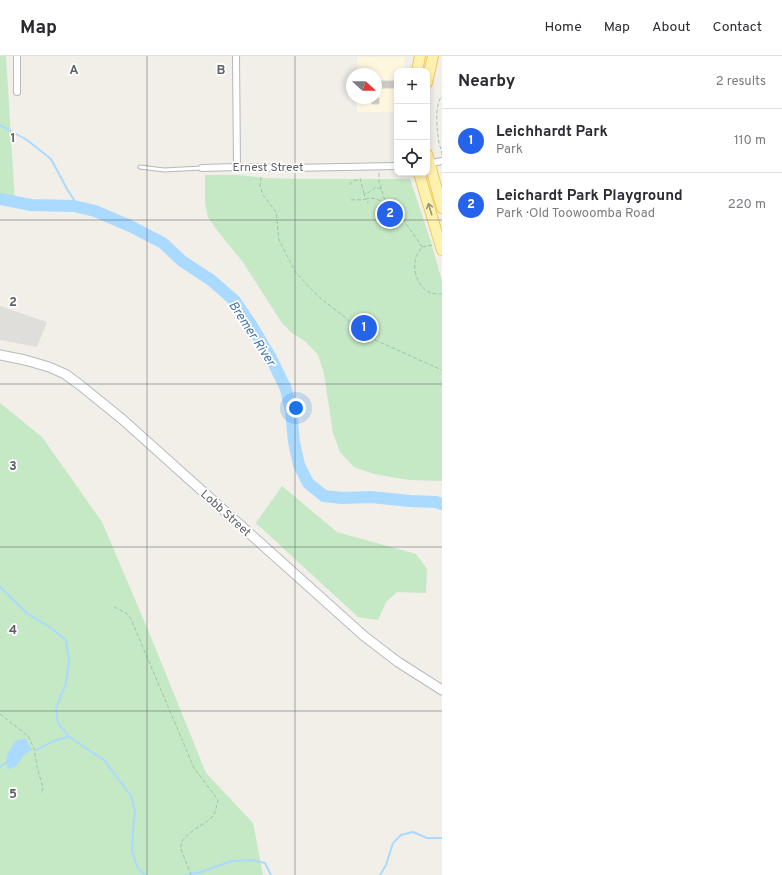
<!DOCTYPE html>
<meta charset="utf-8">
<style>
:root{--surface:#fff;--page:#f7f7f7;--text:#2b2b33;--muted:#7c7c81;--line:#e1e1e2;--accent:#2563eb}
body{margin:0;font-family:Overpass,sans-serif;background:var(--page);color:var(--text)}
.controls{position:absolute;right:12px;top:12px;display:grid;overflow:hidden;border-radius:8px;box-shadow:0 2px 6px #0003}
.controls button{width:36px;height:36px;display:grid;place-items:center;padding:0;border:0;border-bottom:1px solid var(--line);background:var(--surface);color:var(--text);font:20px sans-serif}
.compass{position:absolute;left:346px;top:12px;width:36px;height:36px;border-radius:50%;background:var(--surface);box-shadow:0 2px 6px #0003;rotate:111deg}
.you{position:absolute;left:296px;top:352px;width:14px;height:14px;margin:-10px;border:3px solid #fff;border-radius:50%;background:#1a73e8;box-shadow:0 0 0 6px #1a73e833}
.badge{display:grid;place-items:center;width:26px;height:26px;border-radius:50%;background:var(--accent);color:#fff;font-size:13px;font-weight:700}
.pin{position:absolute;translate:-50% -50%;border:2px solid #fff;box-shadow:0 1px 4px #0006}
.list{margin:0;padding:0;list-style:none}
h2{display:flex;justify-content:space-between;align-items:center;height:52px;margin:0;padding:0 16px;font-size:17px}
h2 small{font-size:13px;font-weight:400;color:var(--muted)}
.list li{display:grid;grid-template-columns:26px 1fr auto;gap:12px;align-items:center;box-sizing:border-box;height:64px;padding:0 16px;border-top:1px solid var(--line)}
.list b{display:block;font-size:15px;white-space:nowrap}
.list p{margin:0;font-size:13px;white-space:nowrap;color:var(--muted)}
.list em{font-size:13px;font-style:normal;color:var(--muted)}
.icon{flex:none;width:22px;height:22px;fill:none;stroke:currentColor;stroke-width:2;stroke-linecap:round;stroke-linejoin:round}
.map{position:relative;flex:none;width:442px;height:819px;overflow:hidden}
header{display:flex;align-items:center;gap:24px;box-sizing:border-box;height:56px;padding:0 20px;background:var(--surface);border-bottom:1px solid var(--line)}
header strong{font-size:19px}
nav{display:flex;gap:22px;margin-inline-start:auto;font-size:14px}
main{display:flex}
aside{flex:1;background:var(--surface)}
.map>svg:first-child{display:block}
</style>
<header>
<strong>Map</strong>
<nav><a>Home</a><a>Map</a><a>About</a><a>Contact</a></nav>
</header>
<main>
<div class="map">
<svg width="442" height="819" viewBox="0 0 442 819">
<rect width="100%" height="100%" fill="#f1efe8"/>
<polygon fill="#fef7e0" points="357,1 404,1 405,7 404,15 397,15 397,50 396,56 357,56 357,42 376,42 376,18 357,18"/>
<polygon fill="#e0deda" points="0,250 47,266 37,291 0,284"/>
<g fill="#c5e8c5">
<polygon points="0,0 6,0 15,146 0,143"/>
<polygon points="205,119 240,119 263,122 299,123 410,123 430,183 442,225 442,425 409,424 374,418 354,411 340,396 333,377 324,318 318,299 305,285 292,277 282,267 242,205 216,173 208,161 205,148"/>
<polygon points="0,347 42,381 102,466 148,574 206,717 253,767 263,819 0,819"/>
<polygon points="282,430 337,476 416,498 427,513 426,537 397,536 386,546 378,564 358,561 256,467"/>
</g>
<path fill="#aadaff" d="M25,682L32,694L24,699L15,711L8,713C3,700 9,697 15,685Z"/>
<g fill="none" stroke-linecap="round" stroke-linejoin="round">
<g stroke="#aadaff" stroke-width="2">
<polyline points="0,69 27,84 51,103 67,133 78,150"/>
<polyline points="0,531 28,558 51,572 66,584 69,606 66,627 56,653 58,667 69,681 104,704 131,740 135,755 133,775 132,795 138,813 146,819"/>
<polyline points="37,694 53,685 68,681"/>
<polyline points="0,711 7,706"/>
<polyline points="185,819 201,816 232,805 252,804 265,807 271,819"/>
<polyline points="380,819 386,809 393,787 401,779 413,776 427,782 442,782"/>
</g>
<polyline stroke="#aadaff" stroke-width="12" points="0,143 31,149 74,150 95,155 130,170 163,187 182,205 211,224 235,245 252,270 271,302 286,333 291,355 294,386 299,409 308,427 324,440 342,442 371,441 410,445 436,446 442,448"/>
</g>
<g fill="#cccac5" stroke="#d6d1c6">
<rect x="376" y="25" width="18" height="7"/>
<polygon points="370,42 379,42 379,48 373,48 370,46"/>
</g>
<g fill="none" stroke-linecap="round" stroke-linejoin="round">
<g stroke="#b5b8bc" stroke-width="5">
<polyline id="service" points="140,111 164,114 202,112"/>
</g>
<g stroke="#b5b8bc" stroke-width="8">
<g id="minor">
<polyline points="17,0 17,36"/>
<polyline points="236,0 237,111"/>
<polyline points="427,108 442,105"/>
<polyline points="202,112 237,111 289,112 397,110"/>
</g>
</g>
<g stroke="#b6babf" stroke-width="11">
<polyline id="secondary" points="0,299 25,304 49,311 65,318 80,329 122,363 364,580 398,606 442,634"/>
</g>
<g stroke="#f2c960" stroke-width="12">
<g id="primary">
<polyline points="417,15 420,0"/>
<polyline points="427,27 433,0"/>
<polyline points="427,98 442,152"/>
<polyline points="419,117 442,194"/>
</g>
</g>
<g stroke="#9cc7a9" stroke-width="1" stroke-dasharray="4 2" stroke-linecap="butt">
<path d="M442,99C442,95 440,91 439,87C437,75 434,49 442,40"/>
<polyline points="379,117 379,125 384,142 403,164 417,183 422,191"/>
<polyline points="261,121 260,130 263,139 276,156 279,184 296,217 320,242 346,262 355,274 366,280 442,314"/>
<polyline points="360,122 364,138"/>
<path d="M350,129C351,124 356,124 360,124"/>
<path d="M381,133L376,131L368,137L364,138L366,143C377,139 382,151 396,142"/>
<path d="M351,144C356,143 360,145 366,143L368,147"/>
<path d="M432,189L422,191C419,196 415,200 415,206C413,216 419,232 429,236C433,238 438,238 442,238"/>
<path d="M114,551L126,557L131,563L194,712L218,744C216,751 216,757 211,762C203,770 179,779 181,792C182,798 189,812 191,819"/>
<polyline points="0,658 28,680 34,692 37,711 43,732 41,738"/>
</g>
<use href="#service" stroke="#fff" stroke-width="3"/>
<use href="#minor" stroke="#fff" stroke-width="6"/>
<use href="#secondary" stroke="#fff" stroke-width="9"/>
<use href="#primary" stroke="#fff2af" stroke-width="10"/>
</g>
<defs><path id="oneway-shaft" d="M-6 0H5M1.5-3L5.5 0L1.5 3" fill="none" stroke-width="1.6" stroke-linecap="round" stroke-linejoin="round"/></defs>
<use stroke="#979581" href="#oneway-shaft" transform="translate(430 153) rotate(-107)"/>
<path fill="none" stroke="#5f6368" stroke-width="1" stroke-opacity="0.55" d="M147,0V819M295,0V819M0,164H442M0,328H442M0,491H442M0,655H442"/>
<g text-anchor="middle" stroke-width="3.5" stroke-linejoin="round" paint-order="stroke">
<g font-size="12" fill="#5f6368" stroke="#fff">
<text x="268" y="115">Ernest Street</text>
<text transform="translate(226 457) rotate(42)" y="4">Lobb Street</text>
</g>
<g font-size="13" font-style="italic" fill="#4174aa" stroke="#fff">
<text transform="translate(253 277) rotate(57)" y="5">Bremer River</text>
</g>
</g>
<g font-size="13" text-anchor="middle" font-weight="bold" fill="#5f6368" stroke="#fff" stroke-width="3.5" stroke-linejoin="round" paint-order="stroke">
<text x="74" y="18">A</text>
<text x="221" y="18">B</text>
<text x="13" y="86">1</text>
<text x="13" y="250">2</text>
<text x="13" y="414">3</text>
<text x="13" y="578">4</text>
<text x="13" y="742">5</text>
</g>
</svg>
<div class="controls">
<button>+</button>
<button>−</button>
<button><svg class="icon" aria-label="locate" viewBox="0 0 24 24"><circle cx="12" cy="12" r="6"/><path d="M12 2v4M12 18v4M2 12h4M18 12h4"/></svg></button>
</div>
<svg class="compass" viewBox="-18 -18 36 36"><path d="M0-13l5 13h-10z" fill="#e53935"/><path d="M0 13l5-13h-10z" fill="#7c7c81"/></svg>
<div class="you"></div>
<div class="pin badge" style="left:364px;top:272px">1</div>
<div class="pin badge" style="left:390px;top:158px">2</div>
</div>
<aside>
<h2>Nearby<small>2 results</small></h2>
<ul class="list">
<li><span class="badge">1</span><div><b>Leichhardt Park</b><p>Park</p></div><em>110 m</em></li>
<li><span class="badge">2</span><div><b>Leichardt Park Playground</b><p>Park · Old Toowoomba Road</p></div><em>220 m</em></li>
</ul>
</aside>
</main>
